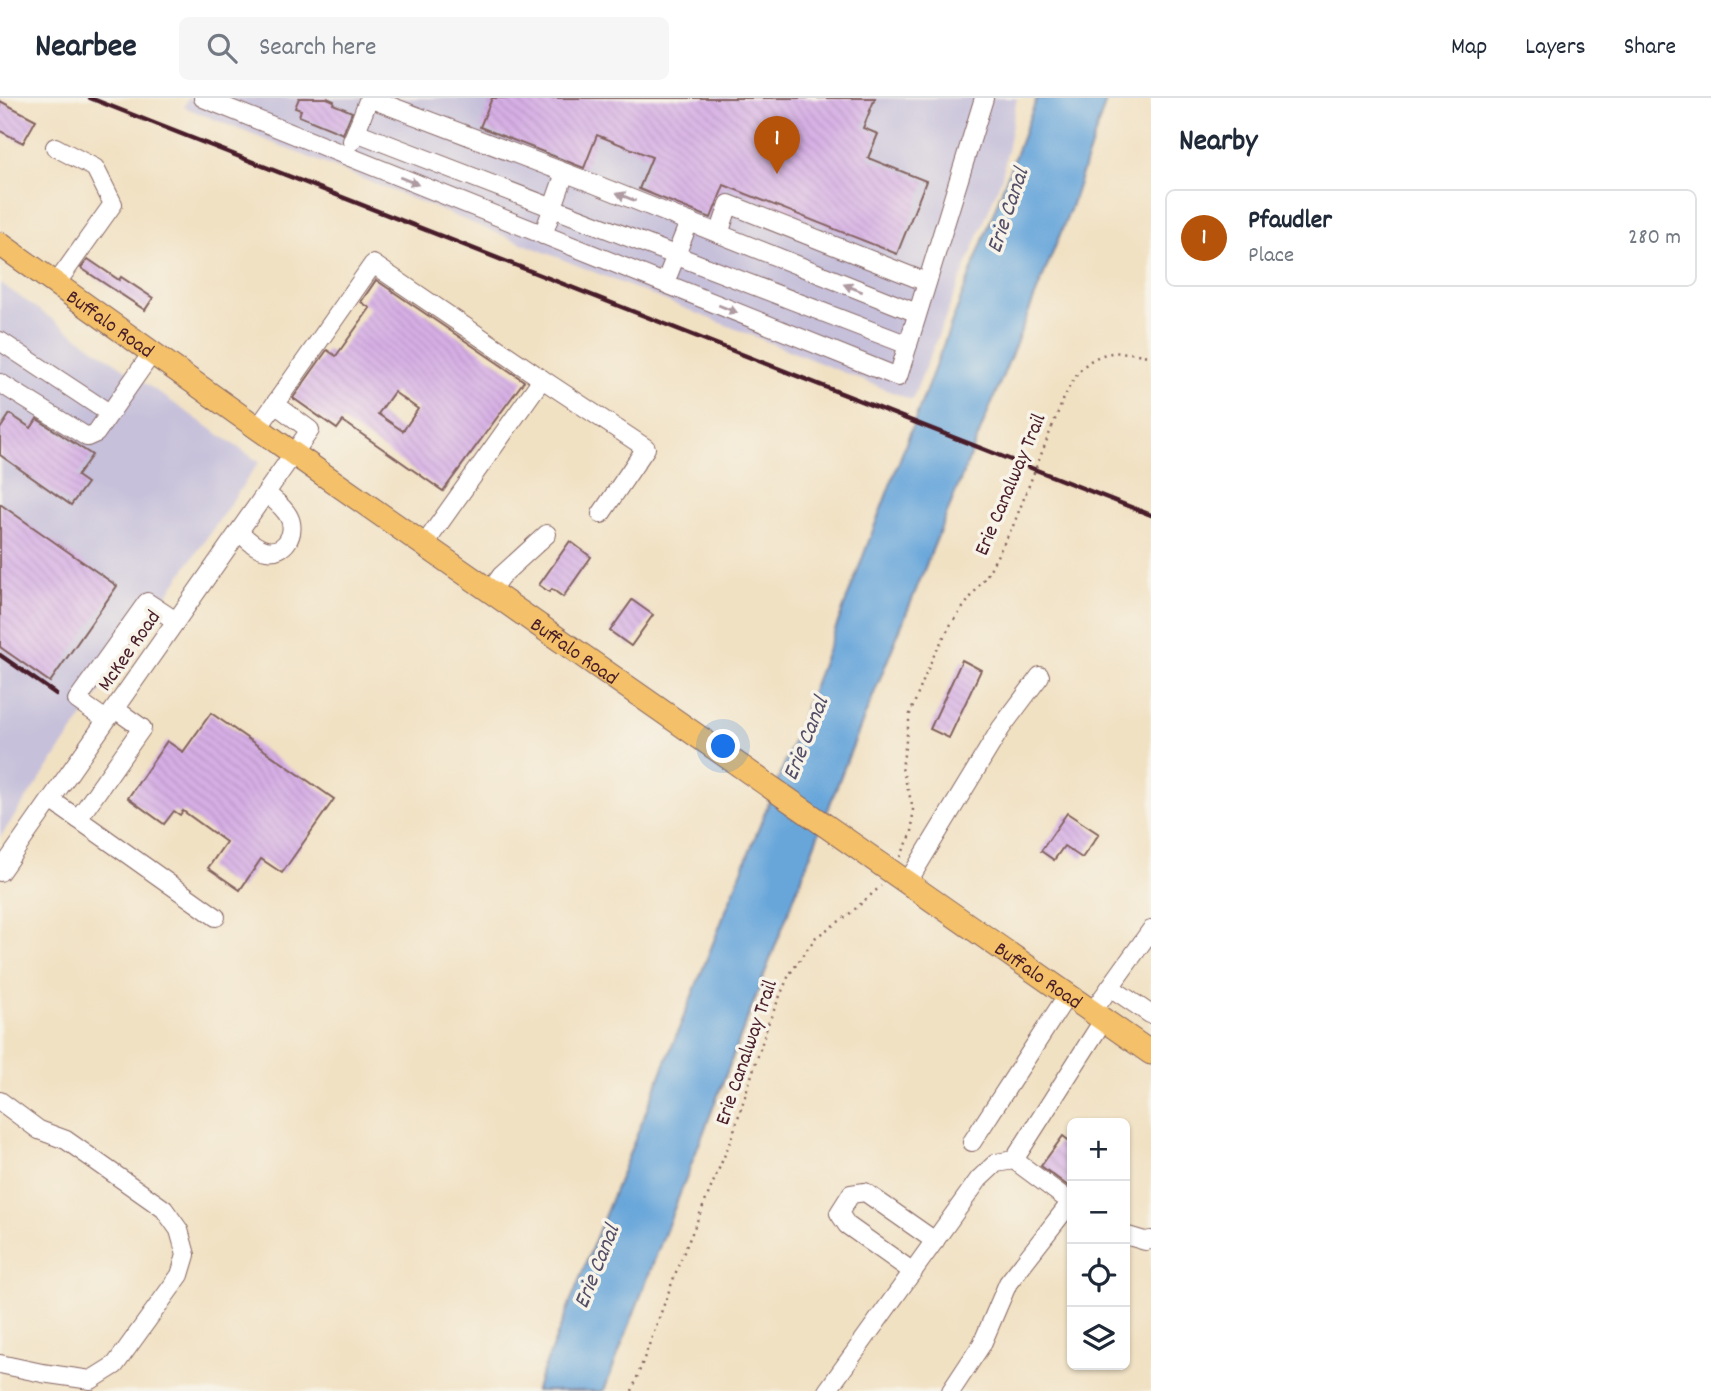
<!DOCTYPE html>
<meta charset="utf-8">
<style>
:root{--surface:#fff;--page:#f6f6f7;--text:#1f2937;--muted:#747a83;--line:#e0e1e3;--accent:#b45309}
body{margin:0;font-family:Dekko,sans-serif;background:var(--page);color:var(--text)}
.controls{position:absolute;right:21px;bottom:21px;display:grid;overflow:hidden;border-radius:10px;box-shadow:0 2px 5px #0004}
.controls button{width:63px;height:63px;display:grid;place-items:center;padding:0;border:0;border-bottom:2px solid var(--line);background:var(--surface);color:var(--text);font:35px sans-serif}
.you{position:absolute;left:724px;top:649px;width:24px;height:24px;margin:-18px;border:5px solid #fff;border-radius:50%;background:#1a73e8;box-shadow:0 0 0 10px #1a73e833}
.badge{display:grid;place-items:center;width:46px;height:46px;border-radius:50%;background:var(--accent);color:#fff;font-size:23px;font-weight:700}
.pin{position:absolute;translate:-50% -58px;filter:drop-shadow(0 2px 4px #0008)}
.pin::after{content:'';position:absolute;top:37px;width:24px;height:21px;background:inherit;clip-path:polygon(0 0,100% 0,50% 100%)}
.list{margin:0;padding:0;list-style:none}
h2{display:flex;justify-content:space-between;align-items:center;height:91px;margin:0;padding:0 28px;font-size:30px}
h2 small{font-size:23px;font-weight:400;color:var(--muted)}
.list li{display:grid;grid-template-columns:46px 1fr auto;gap:21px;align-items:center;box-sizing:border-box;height:98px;margin:0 14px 14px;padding:0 14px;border:2px solid var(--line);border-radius:10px}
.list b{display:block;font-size:26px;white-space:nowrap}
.list p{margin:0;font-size:23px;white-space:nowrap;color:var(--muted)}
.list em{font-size:23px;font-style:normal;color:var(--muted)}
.icon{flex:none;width:38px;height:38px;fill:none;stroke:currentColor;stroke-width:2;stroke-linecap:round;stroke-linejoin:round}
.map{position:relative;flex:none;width:1151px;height:1293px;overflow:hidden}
header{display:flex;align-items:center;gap:42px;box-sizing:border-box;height:98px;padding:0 35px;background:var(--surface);border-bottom:2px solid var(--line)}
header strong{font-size:33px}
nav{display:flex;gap:38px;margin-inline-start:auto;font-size:24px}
.search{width:490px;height:63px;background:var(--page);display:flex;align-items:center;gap:18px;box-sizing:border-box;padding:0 24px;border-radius:10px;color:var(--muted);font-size:26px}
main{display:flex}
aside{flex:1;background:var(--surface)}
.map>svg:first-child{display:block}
</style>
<header>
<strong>Nearbee</strong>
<div class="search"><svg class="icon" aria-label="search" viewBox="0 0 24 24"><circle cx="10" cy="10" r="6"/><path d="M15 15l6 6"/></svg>Search here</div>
<nav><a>Map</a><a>Layers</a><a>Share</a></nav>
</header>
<main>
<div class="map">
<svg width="1151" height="1293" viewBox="0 0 1151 1293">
<defs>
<pattern id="building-back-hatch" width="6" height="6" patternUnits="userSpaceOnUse" patternTransform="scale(1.75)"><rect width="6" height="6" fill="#d6afe5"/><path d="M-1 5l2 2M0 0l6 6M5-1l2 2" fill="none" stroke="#b996c5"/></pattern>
</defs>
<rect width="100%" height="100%" fill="#f7f3e8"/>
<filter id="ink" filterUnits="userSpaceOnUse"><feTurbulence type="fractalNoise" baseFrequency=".0143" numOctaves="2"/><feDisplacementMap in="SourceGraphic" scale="14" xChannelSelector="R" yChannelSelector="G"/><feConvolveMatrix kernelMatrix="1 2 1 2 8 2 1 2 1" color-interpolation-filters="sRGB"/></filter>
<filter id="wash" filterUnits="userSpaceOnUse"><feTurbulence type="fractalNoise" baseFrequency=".00686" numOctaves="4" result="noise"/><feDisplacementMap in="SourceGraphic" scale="28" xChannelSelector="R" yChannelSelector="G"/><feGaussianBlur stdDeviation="1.57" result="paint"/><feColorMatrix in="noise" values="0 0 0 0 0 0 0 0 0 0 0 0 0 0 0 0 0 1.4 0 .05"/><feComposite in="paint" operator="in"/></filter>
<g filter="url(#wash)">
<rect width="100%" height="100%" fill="#f1e1c3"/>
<g fill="#c6c0da">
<polygon points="188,0 1017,0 1002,79 912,302 184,9"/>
<polygon points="0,185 259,364 0,739"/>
</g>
<polygon fill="#68a6da" stroke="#596282" stroke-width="2" points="1037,0 1107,0 1070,112 847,662 604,1293 535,1293 785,664"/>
<g id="blocks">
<g fill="url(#building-back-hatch)" fill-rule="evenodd">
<polygon points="299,0 327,0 334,3 333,6 352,14 343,36 299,18 301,12 295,10"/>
<polygon points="492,0 875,0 863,30 878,36 868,60 926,83 897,156 724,87 711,120 639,91 652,59 597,37 584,70 480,29"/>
<polygon points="0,3 36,22 23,45 0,33"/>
<polygon points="88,161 119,182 121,179 153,200 145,212 81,170"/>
<path d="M376,182L524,283L443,393L343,323L337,331L293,300L327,252L336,258L370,210L361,204ZM394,294L418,311L403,333L378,316Z"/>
<polygon points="10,316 31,330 37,321 92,357 77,378 87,385 71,407 0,357 0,331"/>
<polygon points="0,406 117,488 50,584 0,549"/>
<polygon points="570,443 591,459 563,499 552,491 549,494 539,487"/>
<polygon points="632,502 653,517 631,548 610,533"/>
<polygon points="962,562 981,572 949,640 930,631"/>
<polygon points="211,615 334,701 282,775 261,761 240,792 208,770 226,744 183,713 180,717 174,713 164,726 128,700 167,643 183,654"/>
<polygon points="1067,715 1099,736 1082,760 1064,748 1054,762 1041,753"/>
<polygon points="1063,1038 1072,1045 1072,1091 1041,1068"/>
</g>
</g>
</g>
<g filter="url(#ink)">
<use href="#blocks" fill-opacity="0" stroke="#846360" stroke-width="2"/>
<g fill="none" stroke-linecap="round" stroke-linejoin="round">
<g stroke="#846360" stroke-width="20">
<g id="minor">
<polyline points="203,0 898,279 984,0"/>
<polyline points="356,34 369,0 587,83 917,215"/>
<polyline points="352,43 356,34 908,247"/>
<polyline points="55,49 95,70 113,106 56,186"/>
<polyline points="719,136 729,106 926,184"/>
<polyline points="543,137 565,75"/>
<polyline points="665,185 689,124"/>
<polyline points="0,243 109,315"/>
<polyline points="542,281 646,350 601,416"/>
<polyline points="0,285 87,339 96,335 152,255"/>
<polyline points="258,330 373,166 542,281 424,447"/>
<path d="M239,434C247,441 255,450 266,452C285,456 297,435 289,419C284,409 274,402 266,395"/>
<polyline points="490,493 501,478 547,436"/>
<polyline points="106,622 77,602 147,504 176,523"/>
<polyline points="51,702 78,721 142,630 115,611"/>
<polyline points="78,721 216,819"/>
<polyline points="0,774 310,332 275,306"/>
<polyline points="907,785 1001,630 1040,578"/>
<polyline points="1110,889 1150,916"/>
<polyline points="1093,913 1151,832"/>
<polyline points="0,1003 39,1032 66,1042 164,1111 179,1132 186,1157 180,1177 115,1267 91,1282 42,1275 0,1266"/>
<polyline points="972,1044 1068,896"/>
<polyline points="1072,1105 1014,1062 1104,921"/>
<polyline points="1125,1137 1145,1143 1151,1142"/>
<polyline points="913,1174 847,1127 839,1115 851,1096 865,1094 935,1143"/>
<polyline points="827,1293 979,1081 996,1065 1014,1062"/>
<polyline points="951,1293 982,1246 1008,1185 1071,1104"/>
</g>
</g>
<g stroke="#846360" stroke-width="25">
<g id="major">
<path id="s1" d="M0,146L294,356L1151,955"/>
</g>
</g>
<g stroke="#846360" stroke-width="2.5" stroke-dasharray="2 5" stroke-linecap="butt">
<path d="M1052,329C1074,275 1085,242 1151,259"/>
<polyline points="900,759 912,735 913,710 902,670 910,616 932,561 951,526 987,477 1013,428"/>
<polyline points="632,1293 679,1166 731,1042 768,926 789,877 816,839 847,818 881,788"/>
</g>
<use href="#minor" stroke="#fff" stroke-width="18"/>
<use href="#major" stroke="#f4c16b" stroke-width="23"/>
<g stroke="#4a1f2b" stroke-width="4.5">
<polyline points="90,0 1151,417"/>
<polyline points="0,557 56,596"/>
</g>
<polyline stroke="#846360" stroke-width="2.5" stroke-dasharray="2 5" stroke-linecap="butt" points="1013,428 1052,329"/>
</g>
<defs><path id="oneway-solid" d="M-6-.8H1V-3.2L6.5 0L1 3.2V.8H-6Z" transform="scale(1.75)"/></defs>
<g fill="#ae9aa0">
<use href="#oneway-solid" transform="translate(409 83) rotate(22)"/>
<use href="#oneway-solid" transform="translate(626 99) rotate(-158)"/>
<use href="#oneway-solid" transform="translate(853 190) rotate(-158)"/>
<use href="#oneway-solid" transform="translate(728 211) rotate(22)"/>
</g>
</g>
<g text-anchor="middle" stroke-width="7" stroke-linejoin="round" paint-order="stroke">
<g font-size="21" fill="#4a1f2b" stroke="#f7f3e8">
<text dy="7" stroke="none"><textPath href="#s1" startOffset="136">Buffalo Road</textPath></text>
<text transform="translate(1009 386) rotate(-67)" y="7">Erie Canalway Trail</text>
<text transform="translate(128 552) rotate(-55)" y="7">McKee Road</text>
<text dy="7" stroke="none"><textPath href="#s1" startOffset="704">Buffalo Road</textPath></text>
<text dy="7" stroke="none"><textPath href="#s1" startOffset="1270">Buffalo Road</textPath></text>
<text transform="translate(745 954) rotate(-71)" y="7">Erie Canalway Trail</text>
</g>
<g font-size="23" font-style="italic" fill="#544e68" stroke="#f7f3e8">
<text transform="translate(1006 112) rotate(-71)" y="8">Erie Canal</text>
<text transform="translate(804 640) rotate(-68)" y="8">Erie Canal</text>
<text transform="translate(595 1168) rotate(-68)" y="8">Erie Canal</text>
</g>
</g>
</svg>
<div class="controls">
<button>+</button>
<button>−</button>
<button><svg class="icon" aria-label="locate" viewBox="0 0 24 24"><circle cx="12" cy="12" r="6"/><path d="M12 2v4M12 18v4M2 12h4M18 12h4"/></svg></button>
<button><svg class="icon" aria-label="layers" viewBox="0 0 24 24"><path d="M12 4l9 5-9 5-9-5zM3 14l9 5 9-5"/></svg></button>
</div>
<div class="you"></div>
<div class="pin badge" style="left:777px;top:76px">1</div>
</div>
<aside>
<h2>Nearby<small></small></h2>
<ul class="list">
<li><span class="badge">1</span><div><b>Pfaudler</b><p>Place</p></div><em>280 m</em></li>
</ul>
</aside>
</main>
